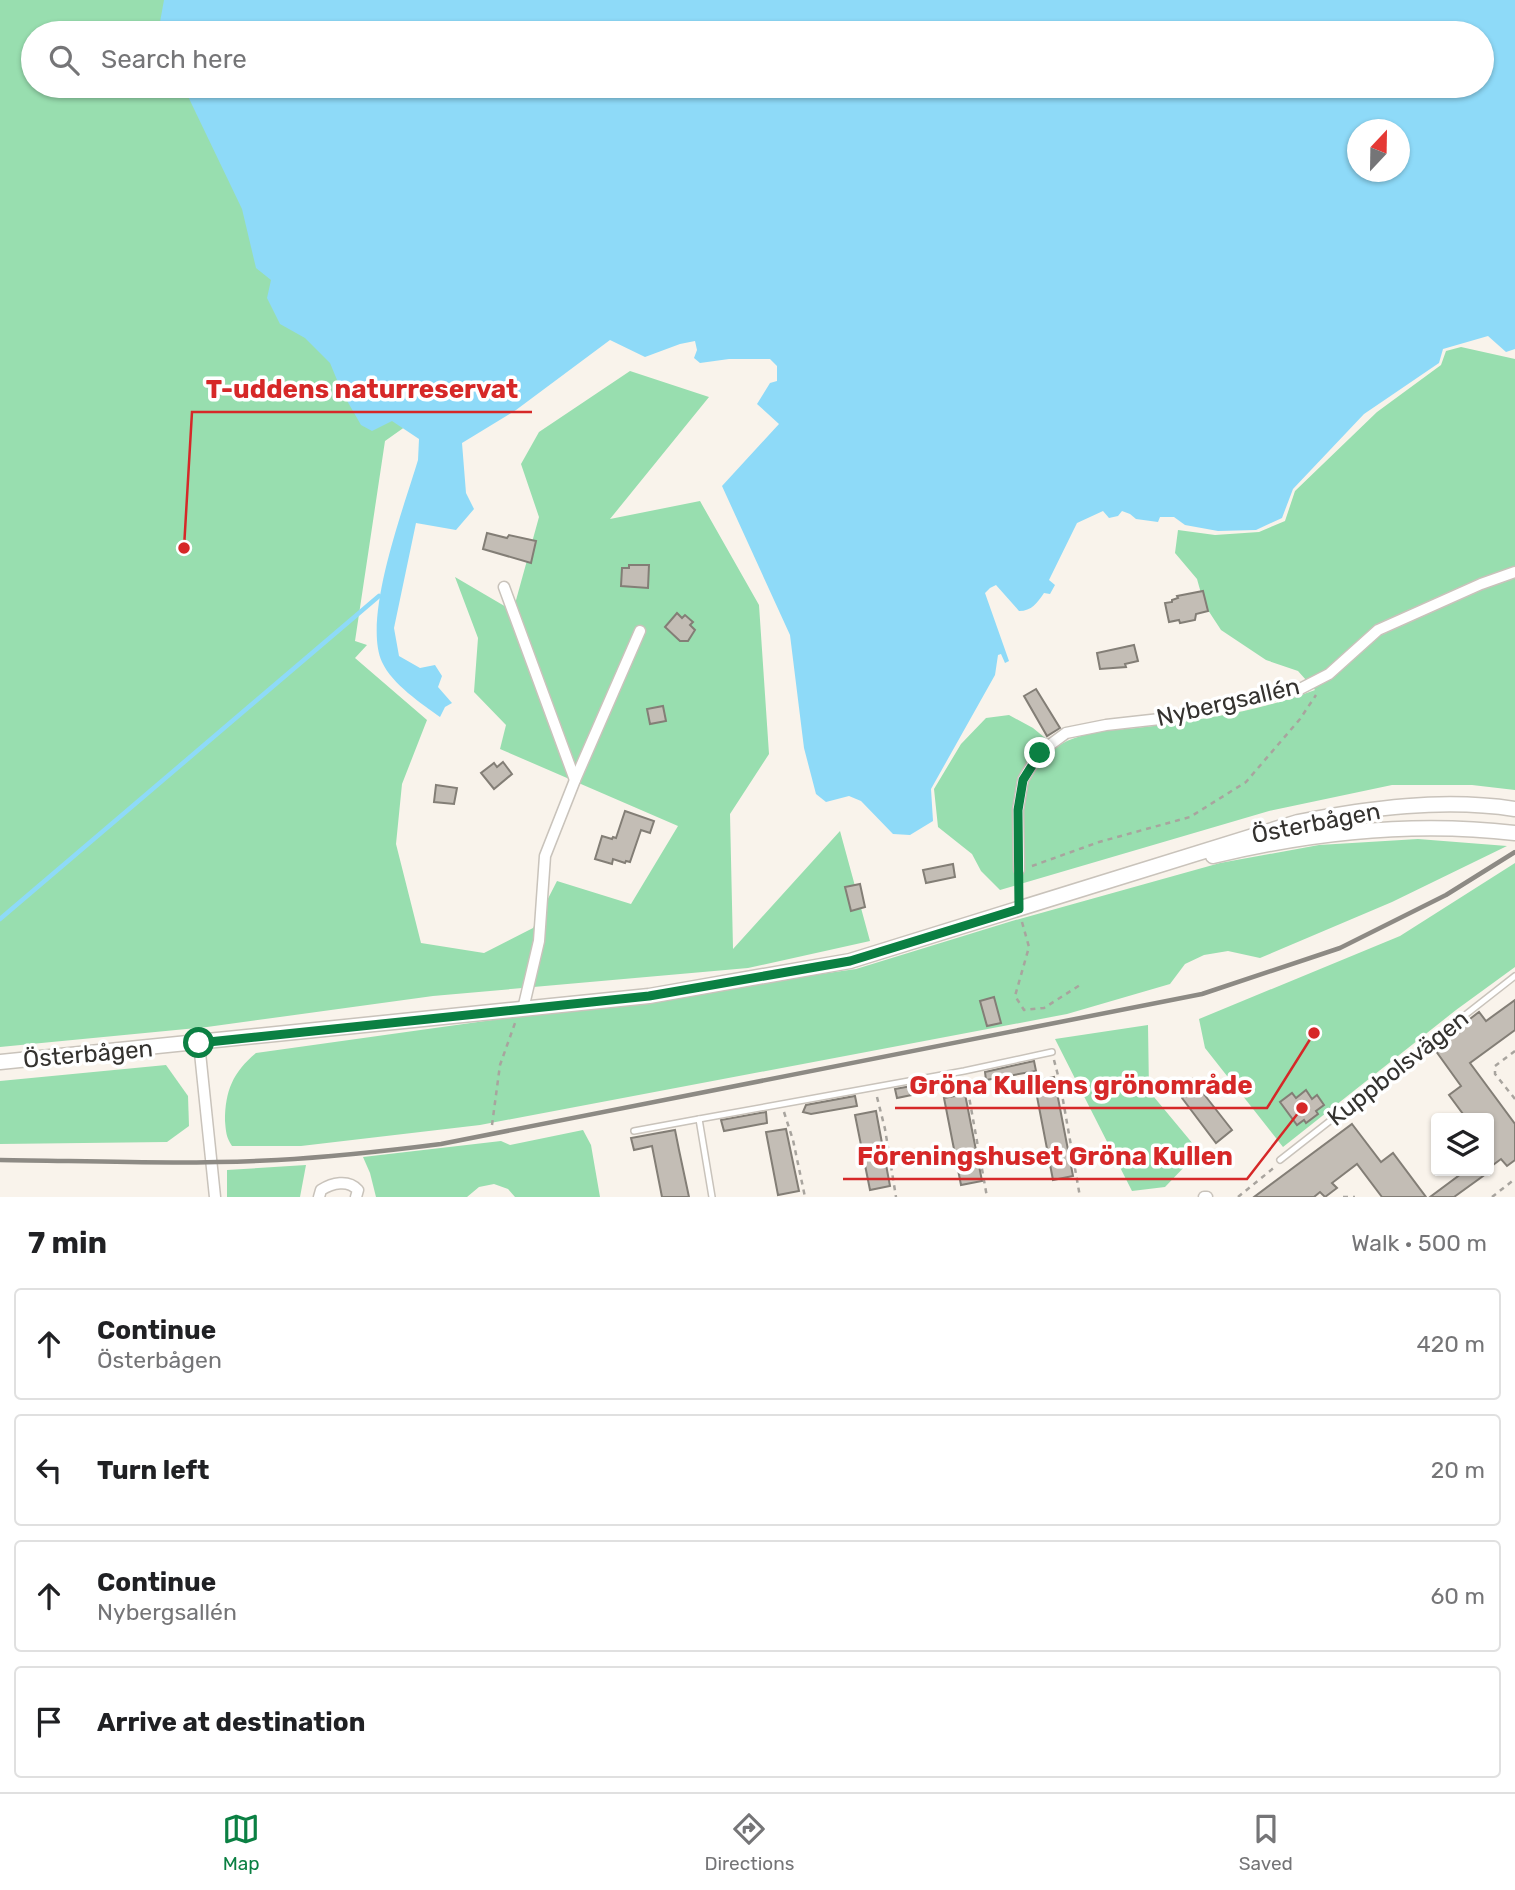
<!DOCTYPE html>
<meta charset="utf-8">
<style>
:root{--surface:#fff;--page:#f6f6f6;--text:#202124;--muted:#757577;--line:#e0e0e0;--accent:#0b8043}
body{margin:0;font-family:Rubik,sans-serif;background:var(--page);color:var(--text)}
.controls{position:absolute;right:21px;bottom:21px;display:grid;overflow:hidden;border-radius:7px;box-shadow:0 2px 5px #0004}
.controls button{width:63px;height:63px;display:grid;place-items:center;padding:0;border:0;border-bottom:2px solid var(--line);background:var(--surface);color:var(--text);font:35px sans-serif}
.compass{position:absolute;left:1347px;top:119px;width:63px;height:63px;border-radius:50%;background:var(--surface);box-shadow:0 2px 5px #0004;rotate:22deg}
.stop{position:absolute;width:21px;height:21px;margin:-16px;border:5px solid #0b8043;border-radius:50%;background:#fff}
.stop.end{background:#0b8043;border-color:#fff;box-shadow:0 2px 7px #0008}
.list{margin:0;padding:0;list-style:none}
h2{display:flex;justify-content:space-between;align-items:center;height:91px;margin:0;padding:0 28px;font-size:30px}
h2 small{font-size:23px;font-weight:400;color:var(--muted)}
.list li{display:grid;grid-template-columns:46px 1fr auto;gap:21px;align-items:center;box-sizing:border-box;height:112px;margin:0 14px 14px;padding:0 14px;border:2px solid var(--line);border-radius:7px}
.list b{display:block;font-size:26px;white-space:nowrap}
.list p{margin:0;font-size:23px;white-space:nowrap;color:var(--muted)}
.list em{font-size:23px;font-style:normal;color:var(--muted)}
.icon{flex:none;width:38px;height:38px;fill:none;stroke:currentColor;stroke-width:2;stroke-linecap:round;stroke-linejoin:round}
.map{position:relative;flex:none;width:1515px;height:1197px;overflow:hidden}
.search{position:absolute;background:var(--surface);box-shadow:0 2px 5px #0004;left:21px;right:21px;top:21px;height:77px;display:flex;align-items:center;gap:18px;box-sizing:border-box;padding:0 24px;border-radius:38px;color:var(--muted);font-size:26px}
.sheet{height:595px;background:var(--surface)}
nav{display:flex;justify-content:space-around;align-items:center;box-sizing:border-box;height:98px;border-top:2px solid var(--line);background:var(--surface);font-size:19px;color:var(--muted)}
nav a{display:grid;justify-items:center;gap:4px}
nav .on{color:var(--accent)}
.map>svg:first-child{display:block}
</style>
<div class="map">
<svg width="1515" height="1197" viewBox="0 0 1515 1197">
<rect width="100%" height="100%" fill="#f9f3eb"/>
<g fill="#98deaf">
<polygon points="0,0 459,0 457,33 33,33 33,86 455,86 440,402 385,441 355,641 367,645 355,658 427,720 402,784 396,844 421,943 484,953 533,928 557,881 631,904 678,826 500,749 506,725 474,692 478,638 455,577 513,611 539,517 521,464 539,432 630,371 709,397 610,519 700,501 759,605 769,754 730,814 733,949 840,831 870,941 748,968 433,996 207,1027 0,1047"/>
<path d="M1461,347L1515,359V790L1472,785H1392L1269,811L1000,890L981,871L972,854L938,827L934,789L961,744L986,718L1009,715L1033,728L1056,747C1087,728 1118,731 1153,726C1208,719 1263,710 1315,690L1298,671L1266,660L1221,630L1204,604L1197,579L1175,553L1178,530L1215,535L1259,532L1285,521L1295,491L1377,412L1441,365L1446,351Z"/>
<path d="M1418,839L1507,846L1392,902L1260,958L1228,951L1204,955L1185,964L1170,984L1067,1014L480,1125L301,1146H232C226,1137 226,1132 225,1121C225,1091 233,1072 256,1053L856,969L1012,921L1220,863L1319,845Z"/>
<polygon points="1515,863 1515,967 1456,1010 1283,1147 1205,1048 1199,1019 1400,936"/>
<polygon points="1148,1025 1149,1091 1208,1162 1188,1163 1165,1187 1132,1191 1055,1039"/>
<polygon points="166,1065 188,1096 189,1126 167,1142 0,1144 0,1081"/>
<polygon points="583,1130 591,1145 600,1197 515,1197 508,1189 494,1184 479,1187 467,1197 376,1197 370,1173 363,1157 501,1141 510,1145"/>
<polygon points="306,1165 300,1197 227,1197 227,1170"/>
</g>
<path fill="#8edaf8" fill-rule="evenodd" d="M164,0H1515V349L1506,352L1488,336L1443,349L1439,363L1364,414L1293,489L1282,518L1256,530L1218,531L1185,525L1174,517H1160L1158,522L1136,519L1130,514L1122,511L1118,516L1109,518L1103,511L1077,523L1049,580L1055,585L1050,594L1044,593C1037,603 1032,611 1019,611L996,585L990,588L985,593L1009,661L1005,663L1001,654L998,655L995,675L931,789L933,821L910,835L893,834L861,801L849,796L826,802L816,794L804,748L790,635L722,486L779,424L757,404L770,383L777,381V366L770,359H729L700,363L694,358L697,350L695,341L680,344L645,357L610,340L516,410L462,443L466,493L474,509L456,530L416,523L394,628L399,656L420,668L435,665L442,676L438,687L452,703L445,707L440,717C422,704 392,684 382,662C362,618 404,507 418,460L419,439L392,421L372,431L361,425L342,392L330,363L305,338L280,324L267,298L271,280L256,268L242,209L183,86H1482V33H158ZM1358,130H1400V172H1358Z"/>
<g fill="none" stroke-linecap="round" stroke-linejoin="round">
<polyline stroke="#8edaf8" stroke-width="4.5" points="0,919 379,596"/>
</g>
<g fill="#c3bdb5" stroke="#837e76" stroke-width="2">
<polygon points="487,533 507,538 509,535 536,541 531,563 483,549"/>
<polygon points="629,565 649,565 648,588 621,586 622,568 629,568"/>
<polygon points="1203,591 1208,611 1196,614 1195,620 1180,623 1179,620 1169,622 1165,603 1172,602 1172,600 1178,598 1177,596"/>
<polygon points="677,613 682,618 685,615 693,622 690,625 695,630 688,641 680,641 665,627"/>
<polygon points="1134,645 1138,661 1125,664 1126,667 1100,669 1097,653"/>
<polygon points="1036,689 1060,728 1047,736 1024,696"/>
<polygon points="663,706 666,721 650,724 647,709"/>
<polygon points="503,762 512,774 494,789 481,773 494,763 497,767"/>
<polygon points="436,785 457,788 454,804 434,802"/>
<polygon points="625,811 654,821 650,833 641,830 630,862 626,861 625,863 613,859 612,864 595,859 602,836 612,839 613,837 616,838"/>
<polygon points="953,864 955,877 926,883 923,870"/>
<polygon points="860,884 865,907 851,911 845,887"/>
<polygon points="994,997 1001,1023 987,1026 980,1001"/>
<polygon points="1515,1000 1515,1030 1470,1063 1515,1124 1515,1160 1507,1166 1501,1159 1489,1168 1489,1118 1466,1118 1449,1095 1461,1086 1433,1047 1479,1012 1486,1021"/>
<polygon points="1034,1061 1036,1071 986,1080 985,1072"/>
<polygon points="1054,1077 1073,1176 1053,1180 1034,1081"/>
<polygon points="1192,1079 1232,1130 1216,1143 1182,1098 1187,1094 1181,1087"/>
<polygon points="944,1080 946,1088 897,1098 895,1089"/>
<polygon points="1306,1090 1312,1099 1317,1095 1324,1105 1316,1111 1318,1114 1306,1123 1304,1120 1297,1125 1280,1102 1292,1093 1296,1098"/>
<polygon points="965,1094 982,1181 961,1185 944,1098"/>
<polygon points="855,1096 857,1106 811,1114 803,1112 806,1105"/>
<polygon points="876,1111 890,1186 870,1190 855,1115"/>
<polygon points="766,1112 767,1123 724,1131 721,1120"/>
<polygon points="1352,1124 1381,1162 1393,1153 1426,1197 1382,1197 1357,1164 1332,1183 1337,1188 1325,1197 1320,1192 1314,1197 1254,1197"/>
<polygon points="786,1129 799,1191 778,1195 766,1132"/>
<polygon points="675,1130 679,1150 689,1197 662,1197 652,1146 634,1150 631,1138"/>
<polygon points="1465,1171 1490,1171 1454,1197 1430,1197"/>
</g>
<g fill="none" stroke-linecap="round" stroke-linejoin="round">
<g stroke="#c9c3bb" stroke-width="8">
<g id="service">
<polyline points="699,1119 964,1071 1052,1052"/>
<polyline points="634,1131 699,1119 712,1197"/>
<polyline points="1280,1160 1515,976"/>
</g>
</g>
<g stroke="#c9c3bb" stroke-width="13">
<g id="minor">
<polyline points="504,587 575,780"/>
<polyline points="1019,870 1018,810 1023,780 1039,753 1066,733 1106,725 1160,719 1298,690 1329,674 1378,630 1481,584 1515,572"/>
<polyline points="523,1009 539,941 545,856 575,780 640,631"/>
<polyline points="199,1043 215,1197"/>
<path d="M319,1197L321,1190C332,1183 348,1179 358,1190L356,1197"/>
<polyline points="1204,1197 1207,1197"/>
</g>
</g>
<g stroke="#c9c3bb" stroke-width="17">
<g id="secondary">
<path d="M1213,856C1312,832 1414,821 1515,833"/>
<path d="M0,1062L649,996L850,961L1298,822C1369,808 1443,798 1515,809"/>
</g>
</g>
<g stroke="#a8a49e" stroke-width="2.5" stroke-dasharray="5 5" stroke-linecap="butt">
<polyline points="1032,866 1099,842 1190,817 1246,782 1300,719 1316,695"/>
<polyline points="1019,880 1019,895"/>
<polyline points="1022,922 1029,947 1015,996 1024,1010 1044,1008 1080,985"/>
<polyline points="1515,1051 1495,1066 1495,1074 1515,1099"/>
<polyline points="1054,1060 1060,1083 1080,1197"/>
<polyline points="966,1080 987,1197"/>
<polyline points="877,1097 885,1129 896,1197"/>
<polyline points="784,1112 793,1140 805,1197"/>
<polyline points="492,1125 500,1065 515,1023"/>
<polyline points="1238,1197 1276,1166"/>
<polyline points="1343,1197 1355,1197"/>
<polyline points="1492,1197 1515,1179"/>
</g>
<use href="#service" stroke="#fff" stroke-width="5"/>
<use href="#minor" stroke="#fff" stroke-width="10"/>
<use href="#secondary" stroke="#fff" stroke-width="14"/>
<path stroke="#8d8a84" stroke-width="4.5" d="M0,1160C92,1161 185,1165 277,1160C332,1157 386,1151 441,1144L1202,994L1340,948L1446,895L1515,852"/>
</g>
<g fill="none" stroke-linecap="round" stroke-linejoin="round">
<polyline stroke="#0b8043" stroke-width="9" points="199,1043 649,996 850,961 1019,909 1018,810 1023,780 1040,753"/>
</g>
<g text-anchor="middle" stroke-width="7" stroke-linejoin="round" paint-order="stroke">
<g font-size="24" fill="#34322f" stroke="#fff">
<text transform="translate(1228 702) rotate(-13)" y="8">Nybergsallén</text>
<text transform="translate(1316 823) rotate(-11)" y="8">Österbågen</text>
<text transform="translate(88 1054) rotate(-5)" y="8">Österbågen</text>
<text transform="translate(1398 1068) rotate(-38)" y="8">Kuppbolsvägen</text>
</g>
</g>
<path fill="none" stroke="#d62828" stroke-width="2.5" d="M184 548L192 412H532M1314 1033L1267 1108H895M1302 1108L1247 1179H843"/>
<g fill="#d62828" stroke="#fff" stroke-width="2.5">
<circle cx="184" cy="548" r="7"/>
<circle cx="1314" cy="1033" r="7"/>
<circle cx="1302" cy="1108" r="7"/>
</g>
<g font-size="26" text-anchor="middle" font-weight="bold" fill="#d62828" stroke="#fff" stroke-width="7" stroke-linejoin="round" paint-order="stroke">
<text x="362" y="398">T-uddens naturreservat</text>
<text x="1081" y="1094">Gröna Kullens grönområde</text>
<text x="1045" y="1165">Föreningshuset Gröna Kullen</text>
</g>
</svg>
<div class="controls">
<button><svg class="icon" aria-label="layers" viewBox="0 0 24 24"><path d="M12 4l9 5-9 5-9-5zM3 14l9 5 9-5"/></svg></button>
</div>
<svg class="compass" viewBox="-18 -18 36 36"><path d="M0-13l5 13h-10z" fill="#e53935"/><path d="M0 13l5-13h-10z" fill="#757577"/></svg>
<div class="stop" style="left:199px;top:1043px"></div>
<div class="stop end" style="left:1040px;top:753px"></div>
<div class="search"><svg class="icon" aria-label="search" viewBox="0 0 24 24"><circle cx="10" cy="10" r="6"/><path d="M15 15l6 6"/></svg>Search here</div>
</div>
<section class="sheet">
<h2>7 min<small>Walk · 500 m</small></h2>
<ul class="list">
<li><svg class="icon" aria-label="ahead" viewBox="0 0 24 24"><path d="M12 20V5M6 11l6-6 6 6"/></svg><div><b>Continue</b><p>Österbågen</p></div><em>420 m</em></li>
<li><svg class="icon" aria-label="left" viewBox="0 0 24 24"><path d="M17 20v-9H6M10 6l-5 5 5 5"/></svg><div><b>Turn left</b></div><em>20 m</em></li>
<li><svg class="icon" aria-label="ahead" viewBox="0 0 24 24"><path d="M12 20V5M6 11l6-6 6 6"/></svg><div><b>Continue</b><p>Nybergsallén</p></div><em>60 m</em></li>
<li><svg class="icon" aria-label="arrive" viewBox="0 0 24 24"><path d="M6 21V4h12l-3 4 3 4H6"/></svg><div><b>Arrive at destination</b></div></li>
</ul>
</section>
<nav>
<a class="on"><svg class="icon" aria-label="map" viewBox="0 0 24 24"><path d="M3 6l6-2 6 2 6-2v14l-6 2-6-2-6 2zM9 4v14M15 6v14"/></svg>Map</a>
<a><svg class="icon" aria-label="directions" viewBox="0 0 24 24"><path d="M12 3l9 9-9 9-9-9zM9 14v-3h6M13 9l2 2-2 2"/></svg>Directions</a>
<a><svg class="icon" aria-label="saved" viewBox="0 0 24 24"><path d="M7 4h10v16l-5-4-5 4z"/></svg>Saved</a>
</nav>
